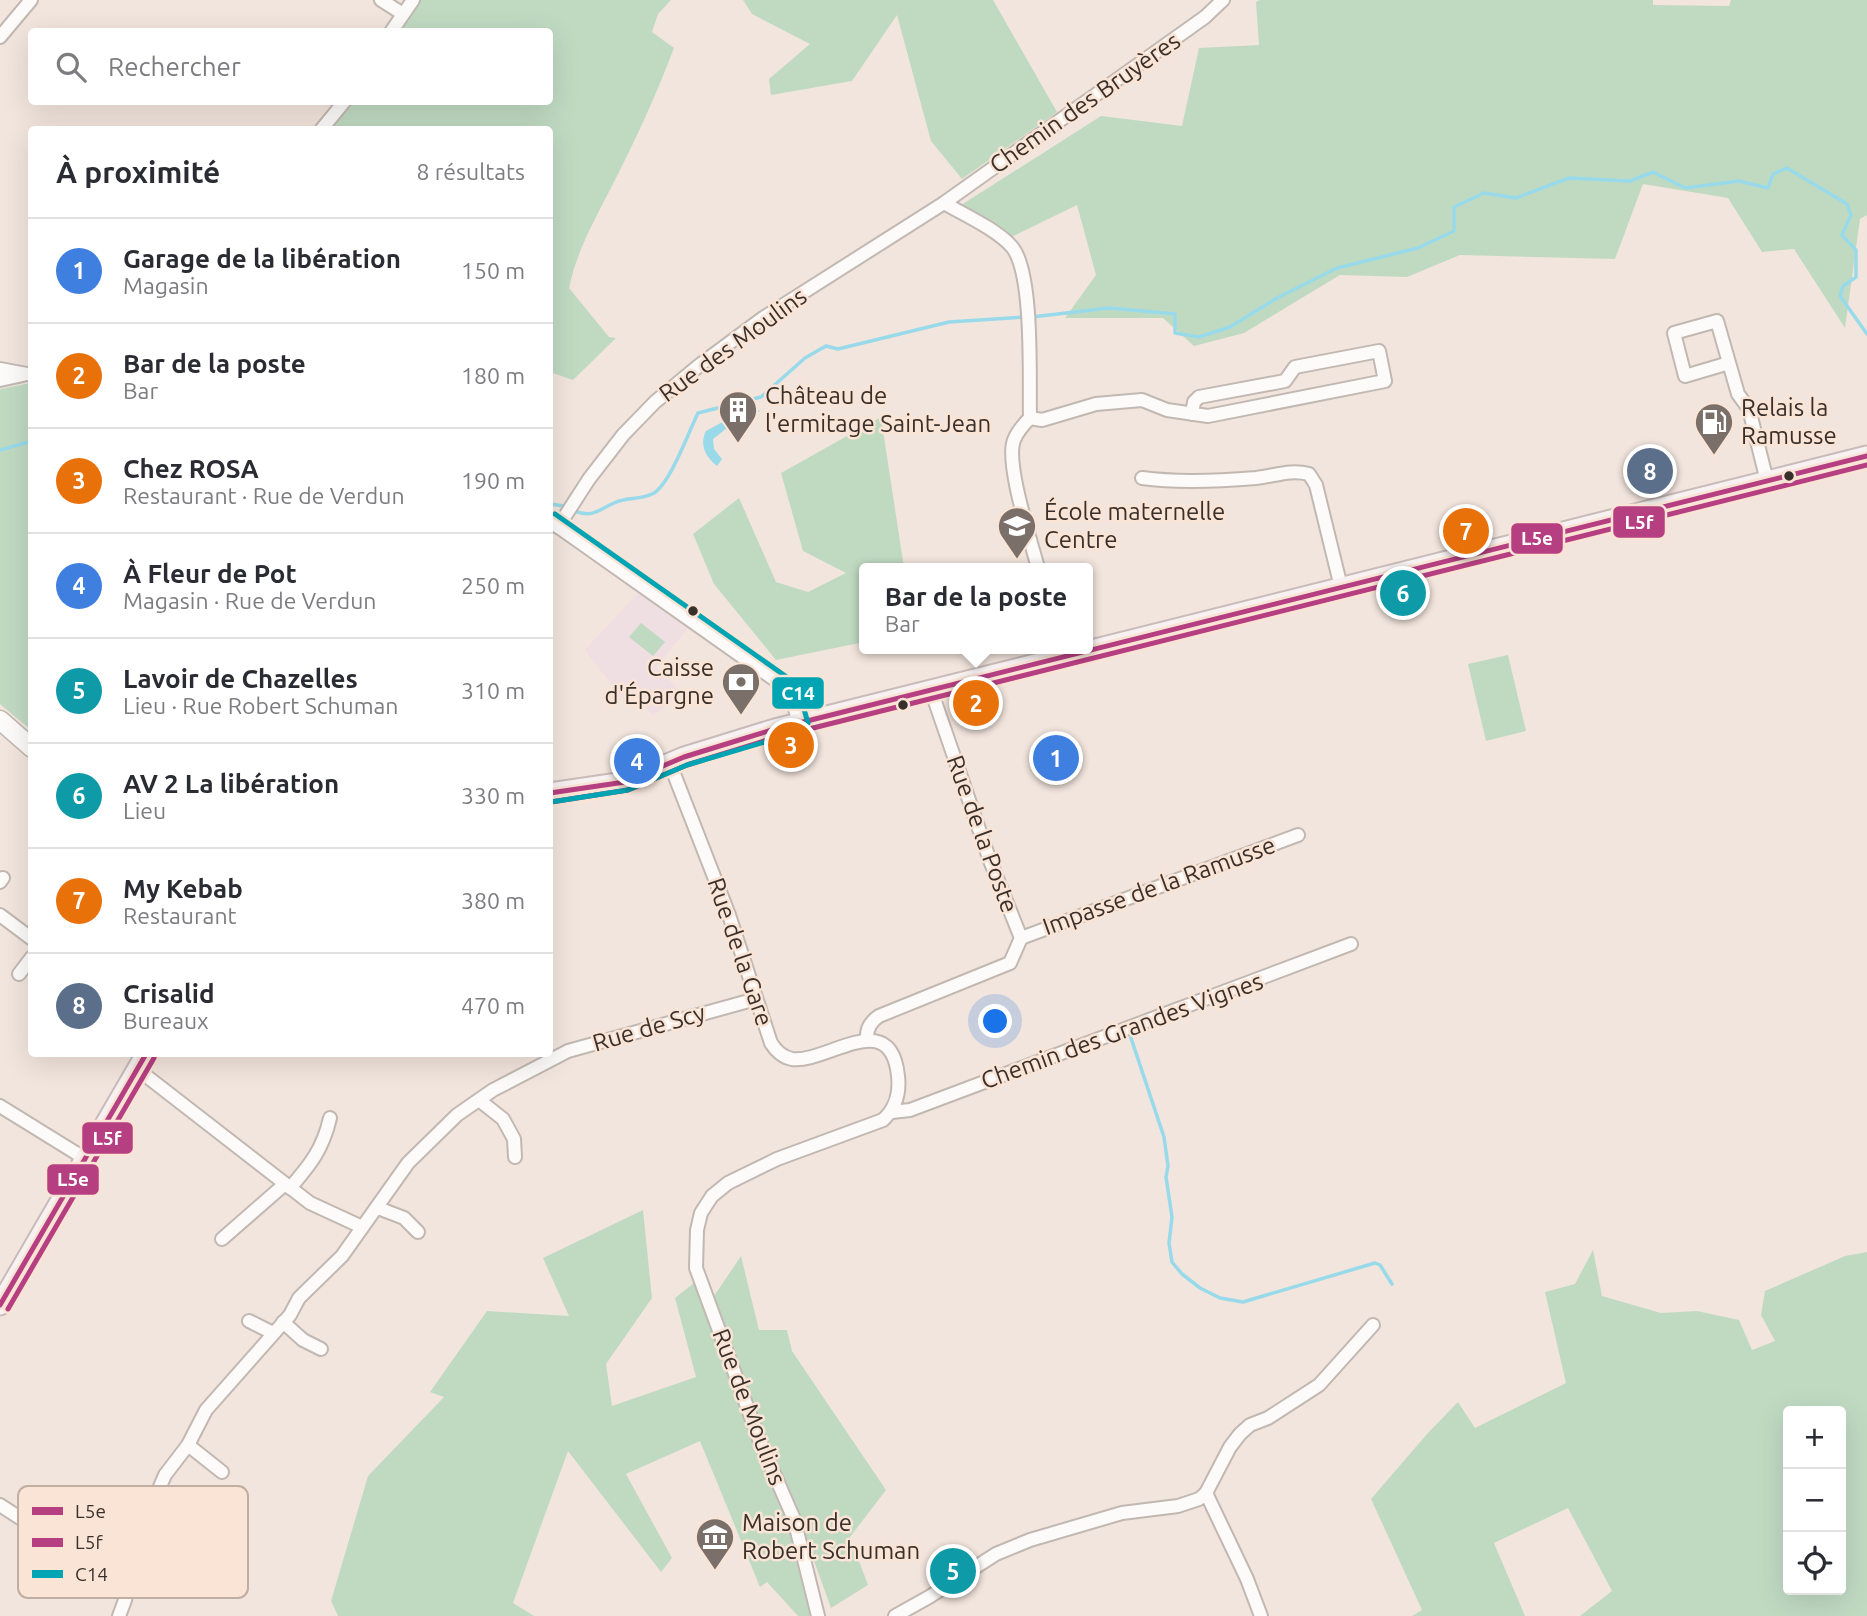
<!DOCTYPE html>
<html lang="fr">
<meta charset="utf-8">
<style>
:root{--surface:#fff;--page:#f7f7f7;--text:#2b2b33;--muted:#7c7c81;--line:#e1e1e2;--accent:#7a6f69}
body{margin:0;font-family:Ubuntu,sans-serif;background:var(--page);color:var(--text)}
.controls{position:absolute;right:21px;bottom:21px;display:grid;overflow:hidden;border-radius:7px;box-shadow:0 7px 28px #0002}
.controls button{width:63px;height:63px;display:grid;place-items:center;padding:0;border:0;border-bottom:2px solid var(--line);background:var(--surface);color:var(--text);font:35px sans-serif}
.you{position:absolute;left:996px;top:1022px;width:24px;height:24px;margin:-18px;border:5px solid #fff;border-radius:50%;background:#1a73e8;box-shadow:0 0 0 10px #1a73e833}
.badge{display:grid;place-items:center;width:46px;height:46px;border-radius:50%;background:var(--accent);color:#fff;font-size:23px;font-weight:700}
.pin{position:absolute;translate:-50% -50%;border:4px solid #fff;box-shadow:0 2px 7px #0006}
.popup{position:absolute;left:859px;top:563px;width:234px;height:91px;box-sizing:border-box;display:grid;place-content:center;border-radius:7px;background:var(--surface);filter:drop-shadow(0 2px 5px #0005);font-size:23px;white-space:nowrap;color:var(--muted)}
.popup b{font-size:26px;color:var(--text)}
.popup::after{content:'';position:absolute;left:50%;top:100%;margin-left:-14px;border:14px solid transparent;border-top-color:var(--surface)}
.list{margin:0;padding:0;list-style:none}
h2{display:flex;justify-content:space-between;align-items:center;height:91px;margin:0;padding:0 28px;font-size:30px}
h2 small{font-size:23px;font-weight:400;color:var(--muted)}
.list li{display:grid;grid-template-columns:46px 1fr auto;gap:21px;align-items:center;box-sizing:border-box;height:105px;padding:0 28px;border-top:2px solid var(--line)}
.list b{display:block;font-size:26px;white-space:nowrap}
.list p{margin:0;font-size:23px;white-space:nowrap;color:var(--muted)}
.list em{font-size:23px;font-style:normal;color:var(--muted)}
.icon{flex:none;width:38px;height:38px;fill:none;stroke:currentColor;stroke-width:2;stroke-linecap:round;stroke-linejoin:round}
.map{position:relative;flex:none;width:1867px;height:1616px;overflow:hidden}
.search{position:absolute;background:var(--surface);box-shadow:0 7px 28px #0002;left:28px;top:28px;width:525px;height:77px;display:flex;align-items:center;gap:18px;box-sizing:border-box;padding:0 24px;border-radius:7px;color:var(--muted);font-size:26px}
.panel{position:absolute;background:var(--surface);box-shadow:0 7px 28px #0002;left:28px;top:126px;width:525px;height:931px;border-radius:7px}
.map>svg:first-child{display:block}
</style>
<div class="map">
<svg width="1867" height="1616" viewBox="0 0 1867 1616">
<rect width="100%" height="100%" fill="#f2e5dd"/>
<polygon fill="#efdee2" points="638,593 689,627 656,667 682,693 653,716 636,695 625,701 585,650"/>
<g fill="#c0dac2" fill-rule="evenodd">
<path d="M415,0H671L658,14L652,32L674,48C657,93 637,137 615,180C597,216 577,249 569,288L609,337L616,338L573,380L550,372V130H321L344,102H550V32L391,31Z"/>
<polygon points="743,0 993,0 1057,112 962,179 931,141 897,15 852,81 771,95 769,79 810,44 752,14"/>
<polygon points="1260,0 1653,0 1653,5 1729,6 1731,0 1867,0 1867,215 1860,219 1845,328 1794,249 1762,252 1728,198 1643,184 1615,259 1460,255 1407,277 1340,275 1244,333 1194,346 1163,318 1065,318 1096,275 1077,205 1005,240 955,209 1101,116 1182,126 1199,48 1259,45 1256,2"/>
<polygon points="31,383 32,383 31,730 0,704 0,389"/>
<polygon points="881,417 904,568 864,568 864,642 776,660 714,584 693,534 739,498 776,582 808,592 846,573 803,551 781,473"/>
<polygon points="641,623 665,642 653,656 629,637"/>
<polygon points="1508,655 1526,731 1486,741 1468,664"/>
<polygon points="643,1210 652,1298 606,1364 612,1406 696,1377 675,1298 694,1283 787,1520 810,1616 798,1616 767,1582 760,1587 700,1441 626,1474 672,1558 661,1572 568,1451 513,1603 534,1616 338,1616 331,1601 368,1476 444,1397 430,1392 487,1311 569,1316 543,1258"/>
<path d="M1593,1250L1602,1296L1661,1313L1697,1311L1739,1320L1752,1350L1775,1341L1761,1315L1765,1291L1845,1256L1867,1252V1616H1580L1612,1591L1568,1508L1494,1543L1525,1616H1412L1422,1610L1371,1499L1427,1434L1458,1402L1475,1428L1566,1383L1545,1292L1575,1284ZM1788,1411H1841V1590H1788Z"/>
<polygon points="741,1256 759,1330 787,1330 792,1351 886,1490 850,1537 868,1585 831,1608 799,1519 751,1404 714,1296"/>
</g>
<path fill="#98daea" d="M750,407L760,411L727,428L713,439L714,449L722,459L717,466C706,457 699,445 706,431Z"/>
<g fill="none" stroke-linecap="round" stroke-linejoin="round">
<g stroke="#98daea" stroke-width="3.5">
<polyline points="1032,317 1109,308 1175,314 1175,333 1199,337 1230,327 1277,298 1337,268 1418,248 1454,231 1454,207 1484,193 1516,198 1569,178 1630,181 1653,172 1685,188 1739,181 1768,188 1773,174 1787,168 1847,204 1851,215 1842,235 1856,250 1856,277 1843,286 1840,296 1867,334"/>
<polyline points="0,450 32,441"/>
<polyline points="550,504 564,506"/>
<path d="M574,511C594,518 598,510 614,503C626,497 640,500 652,494C669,487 689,431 698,413L761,397L805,358L826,346L838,349L949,322L1024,317"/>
<polyline points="1130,1035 1164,1137 1168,1166 1166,1177 1172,1217 1169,1243 1172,1262 1182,1274 1200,1288 1220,1298 1243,1302 1375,1263 1380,1265 1392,1284"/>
</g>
<g stroke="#c2b8b2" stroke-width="16">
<g id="minor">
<polyline points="381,0 403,14"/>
<polyline points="391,32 413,0"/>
<polyline points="0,37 31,0"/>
<polyline points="321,130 344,102"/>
<path d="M944,203C963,214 998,230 1012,247C1034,273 1029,381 1030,418"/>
<polyline points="1729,363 1685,376 1674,333 1717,321 1738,394 1749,409 1767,481"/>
<polyline points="0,369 32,375"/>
<polyline points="0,380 23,375"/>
<polyline points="1030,418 1042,420 1096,404 1142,400 1167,410 1208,416 1385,381 1379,351 1295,367 1285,381 1199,397 1194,402 1192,414"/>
<path d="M1030,418C1024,424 1017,432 1014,440C1005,463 1031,541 1038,568"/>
<path d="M1142,478C1179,483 1219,481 1256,478C1275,476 1290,469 1309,474L1316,485L1341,587"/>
<polyline points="550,521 785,687 793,702 799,723"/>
<polyline points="558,527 589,479 623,435 655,402 701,364 763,318 944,203 1205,17 1223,0"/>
<polyline points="931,690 989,858 1021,938"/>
<path d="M667,764L674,774L729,915L771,1043C776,1051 782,1057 792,1059C826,1064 891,1005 898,1076C900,1094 896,1108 883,1120L777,1159L728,1183L712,1196L701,1213L697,1230L696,1268L759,1439L794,1519L818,1616"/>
<polyline points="0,882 3,878"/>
<polyline points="0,915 32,939"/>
<polyline points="1021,938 1298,835"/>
<polyline points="19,974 32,957"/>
<path d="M867,1040C866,1030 870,1022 879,1016L1010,963L1021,938"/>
<polyline points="136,1068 310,1203 362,1227"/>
<polyline points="479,1100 503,1119 514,1139 515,1157"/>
<polyline points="0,1106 84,1158"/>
<polyline points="892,1112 910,1110 1351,944"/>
<path d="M290,1188C310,1165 323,1149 330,1118"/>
<polyline points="378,1208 404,1218 418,1232"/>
<polyline points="222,1239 285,1184"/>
<polyline points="249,1321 273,1333"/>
<polyline points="283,1322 303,1340 321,1349"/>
<polyline points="188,1445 222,1472"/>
<polyline points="1206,1493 1247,1579 1261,1616"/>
<polyline points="0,1505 66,1548 132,1565"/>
<polyline points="119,1616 125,1600 132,1565 145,1522 165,1475 188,1445 206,1410 290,1315 299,1298 342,1256 408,1163 457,1115 493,1090 568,1051 756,999"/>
<polyline points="895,1616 929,1597 996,1554 1030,1540 1122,1513 1178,1506 1199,1499 1206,1493 1230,1447 1240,1434 1250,1425 1268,1418 1319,1385 1373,1325"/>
</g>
</g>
<g stroke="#c2b8b2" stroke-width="21">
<polyline id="secondary" points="0,720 32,748"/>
</g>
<g stroke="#c8bbba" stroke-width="23">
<g id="primary">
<polyline points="550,793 625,782 684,757 775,729 1867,456"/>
<polyline points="0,1305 146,1054"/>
</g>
</g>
<use href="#minor" stroke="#fdfbfa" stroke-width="12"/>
<use href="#secondary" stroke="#fdfbfa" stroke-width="18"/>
<use href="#primary" stroke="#f7f2f1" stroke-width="19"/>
<g stroke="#fae4d5" stroke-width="10">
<g id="bus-1">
<polyline points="550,793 625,782 684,757 775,729 1867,456"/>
<polyline points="0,1305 146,1054"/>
</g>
</g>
<g stroke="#fae4d5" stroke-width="10">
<g id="bus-2">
<polyline points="551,802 628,790 687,765 777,737 1867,465"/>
<polyline points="8,1309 154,1058"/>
</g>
</g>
<g stroke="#fae4d5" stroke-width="10">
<polyline id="bus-3" points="551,802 628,790 687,765 802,731 808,723 801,699 791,680 555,514"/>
</g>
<use href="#bus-1" stroke="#b63f82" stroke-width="5"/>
<use href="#bus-2" stroke="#b63f82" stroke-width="5"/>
<use href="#bus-3" stroke="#00a4b2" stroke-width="5"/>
</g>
<defs>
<g id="building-pin" transform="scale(2.0125)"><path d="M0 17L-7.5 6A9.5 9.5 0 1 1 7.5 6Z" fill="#7a6f69" stroke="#fae4d5"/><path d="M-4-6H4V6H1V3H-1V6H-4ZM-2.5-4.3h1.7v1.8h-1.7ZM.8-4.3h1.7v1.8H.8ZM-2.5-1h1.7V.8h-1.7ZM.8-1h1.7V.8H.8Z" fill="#fff"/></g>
<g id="fuel-pin" transform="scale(2.0125)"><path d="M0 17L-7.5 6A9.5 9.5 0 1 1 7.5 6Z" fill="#7a6f69" stroke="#fae4d5"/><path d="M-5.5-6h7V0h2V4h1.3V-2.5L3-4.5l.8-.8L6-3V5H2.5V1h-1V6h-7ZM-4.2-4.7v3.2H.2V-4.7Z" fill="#fff"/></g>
<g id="school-pin" transform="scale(2.0125)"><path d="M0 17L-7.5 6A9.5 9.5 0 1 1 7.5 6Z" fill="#7a6f69" stroke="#fae4d5"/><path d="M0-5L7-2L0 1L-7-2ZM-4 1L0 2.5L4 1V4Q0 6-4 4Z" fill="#fff"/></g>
<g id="bank-pin" transform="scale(2.0125)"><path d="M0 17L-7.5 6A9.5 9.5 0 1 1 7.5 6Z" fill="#7a6f69" stroke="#fae4d5"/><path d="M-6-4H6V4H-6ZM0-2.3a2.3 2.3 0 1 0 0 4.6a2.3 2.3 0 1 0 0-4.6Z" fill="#fff"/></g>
<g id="museum-pin" transform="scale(2.0125)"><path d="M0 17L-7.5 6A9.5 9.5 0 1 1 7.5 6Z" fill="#7a6f69" stroke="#fae4d5"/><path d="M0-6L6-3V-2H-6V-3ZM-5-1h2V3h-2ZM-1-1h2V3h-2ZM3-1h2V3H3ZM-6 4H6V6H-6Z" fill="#fff"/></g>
</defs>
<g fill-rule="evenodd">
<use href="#building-pin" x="738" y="410"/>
<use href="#fuel-pin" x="1714" y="422"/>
<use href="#school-pin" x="1017" y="526"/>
<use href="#bank-pin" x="741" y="682"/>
<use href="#museum-pin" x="715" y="1537"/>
</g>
<g fill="#39302b" stroke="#fae4d5" stroke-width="2.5">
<circle cx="1789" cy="476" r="6"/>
<circle cx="693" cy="611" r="6"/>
<circle cx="903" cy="705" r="6"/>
</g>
<g text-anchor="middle" stroke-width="5" stroke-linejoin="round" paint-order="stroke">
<g font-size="24" fill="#39302b" stroke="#fae4d5">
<text transform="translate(1085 103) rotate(-35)" y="8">Chemin des Bruyères</text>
<text transform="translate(733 345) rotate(-36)" y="8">Rue des Moulins</text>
<text transform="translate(982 834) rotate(70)" y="8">Rue de la Poste</text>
<text transform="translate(1159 886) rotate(-20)" y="8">Impasse de la Ramusse</text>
<text transform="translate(740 952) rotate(71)" y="8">Rue de la Gare</text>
<text transform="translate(649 1028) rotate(-16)" y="8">Rue de Scy</text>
<text transform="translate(1122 1031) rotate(-20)" y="8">Chemin des Grandes Vignes</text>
<text transform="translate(749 1407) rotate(69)" y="8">Rue de Moulins</text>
</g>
<g font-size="24" fill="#39302b" stroke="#fae4d5" text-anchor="start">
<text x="765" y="404">Château de<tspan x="765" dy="28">l'ermitage Saint-Jean</tspan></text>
<text x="1741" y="416">Relais la<tspan x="1741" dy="28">Ramusse</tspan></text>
<text x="1044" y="520">École maternelle<tspan x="1044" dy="28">Centre</tspan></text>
<text x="714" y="676" text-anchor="end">Caisse<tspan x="714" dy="28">d'Épargne</tspan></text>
<text x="742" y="1531">Maison de<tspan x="742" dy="28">Robert Schuman</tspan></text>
</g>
</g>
<rect x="18" y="1486" width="230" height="112" rx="10" fill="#fae4d5" stroke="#c0aea2" stroke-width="2"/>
<rect x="32" y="1507" width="31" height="8" fill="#b63f82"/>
<rect x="32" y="1538" width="31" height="9" fill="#b63f82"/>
<rect x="32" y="1570" width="31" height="8" fill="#00a4b2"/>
<g font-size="19" fill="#39302b">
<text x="75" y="1518">L5e</text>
<text x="75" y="1549">L5f</text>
<text x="75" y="1581">C14</text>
</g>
<g stroke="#fae4d5" stroke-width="2.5">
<rect x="1612" y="505" width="54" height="34" rx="7" fill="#b63f82"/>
<rect x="1510" y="522" width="54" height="33" rx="7" fill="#b63f82"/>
<rect x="771" y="676" width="54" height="34" rx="7" fill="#00a4b2"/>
<rect x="81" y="1121" width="53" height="34" rx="7" fill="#b63f82"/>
<rect x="46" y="1163" width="54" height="33" rx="7" fill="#b63f82"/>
</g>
<g font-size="19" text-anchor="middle" font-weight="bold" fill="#fff">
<text x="1639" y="529">L5f</text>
<text x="1537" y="545">L5e</text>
<text x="798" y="700">C14</text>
<text x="107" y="1145">L5f</text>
<text x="73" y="1186">L5e</text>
</g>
</svg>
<div class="controls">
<button>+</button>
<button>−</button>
<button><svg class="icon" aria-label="locate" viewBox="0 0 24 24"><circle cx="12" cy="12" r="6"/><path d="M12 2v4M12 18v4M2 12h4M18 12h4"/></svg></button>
</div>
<div class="you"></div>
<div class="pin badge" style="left:1056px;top:758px;background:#3f7fe0">1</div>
<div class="pin badge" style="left:976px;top:703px;background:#e8710a">2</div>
<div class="popup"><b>Bar de la poste</b>Bar</div>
<div class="pin badge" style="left:791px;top:745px;background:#e8710a">3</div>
<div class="pin badge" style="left:637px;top:761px;background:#3f7fe0">4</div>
<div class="pin badge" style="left:953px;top:1571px;background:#0f9aa8">5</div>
<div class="pin badge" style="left:1403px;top:593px;background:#0f9aa8">6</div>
<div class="pin badge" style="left:1466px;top:531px;background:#e8710a">7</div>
<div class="pin badge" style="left:1650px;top:471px;background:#5c6f8a">8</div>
<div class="search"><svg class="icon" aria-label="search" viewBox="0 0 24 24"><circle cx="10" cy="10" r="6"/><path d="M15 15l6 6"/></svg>Rechercher</div>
<section class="panel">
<h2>À proximité<small>8 résultats</small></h2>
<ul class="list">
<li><span class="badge" style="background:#3f7fe0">1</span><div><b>Garage de la libération</b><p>Magasin</p></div><em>150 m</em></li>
<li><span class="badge" style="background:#e8710a">2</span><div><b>Bar de la poste</b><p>Bar</p></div><em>180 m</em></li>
<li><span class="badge" style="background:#e8710a">3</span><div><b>Chez ROSA</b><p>Restaurant · Rue de Verdun</p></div><em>190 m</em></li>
<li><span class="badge" style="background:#3f7fe0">4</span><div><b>À Fleur de Pot</b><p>Magasin · Rue de Verdun</p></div><em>250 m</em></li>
<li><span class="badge" style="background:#0f9aa8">5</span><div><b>Lavoir de Chazelles</b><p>Lieu · Rue Robert Schuman</p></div><em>310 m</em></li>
<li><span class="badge" style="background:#0f9aa8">6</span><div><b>AV 2 La libération</b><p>Lieu</p></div><em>330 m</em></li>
<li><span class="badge" style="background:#e8710a">7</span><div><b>My Kebab</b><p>Restaurant</p></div><em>380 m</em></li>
<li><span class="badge" style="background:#5c6f8a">8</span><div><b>Crisalid</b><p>Bureaux</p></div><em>470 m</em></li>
</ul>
</section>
</div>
